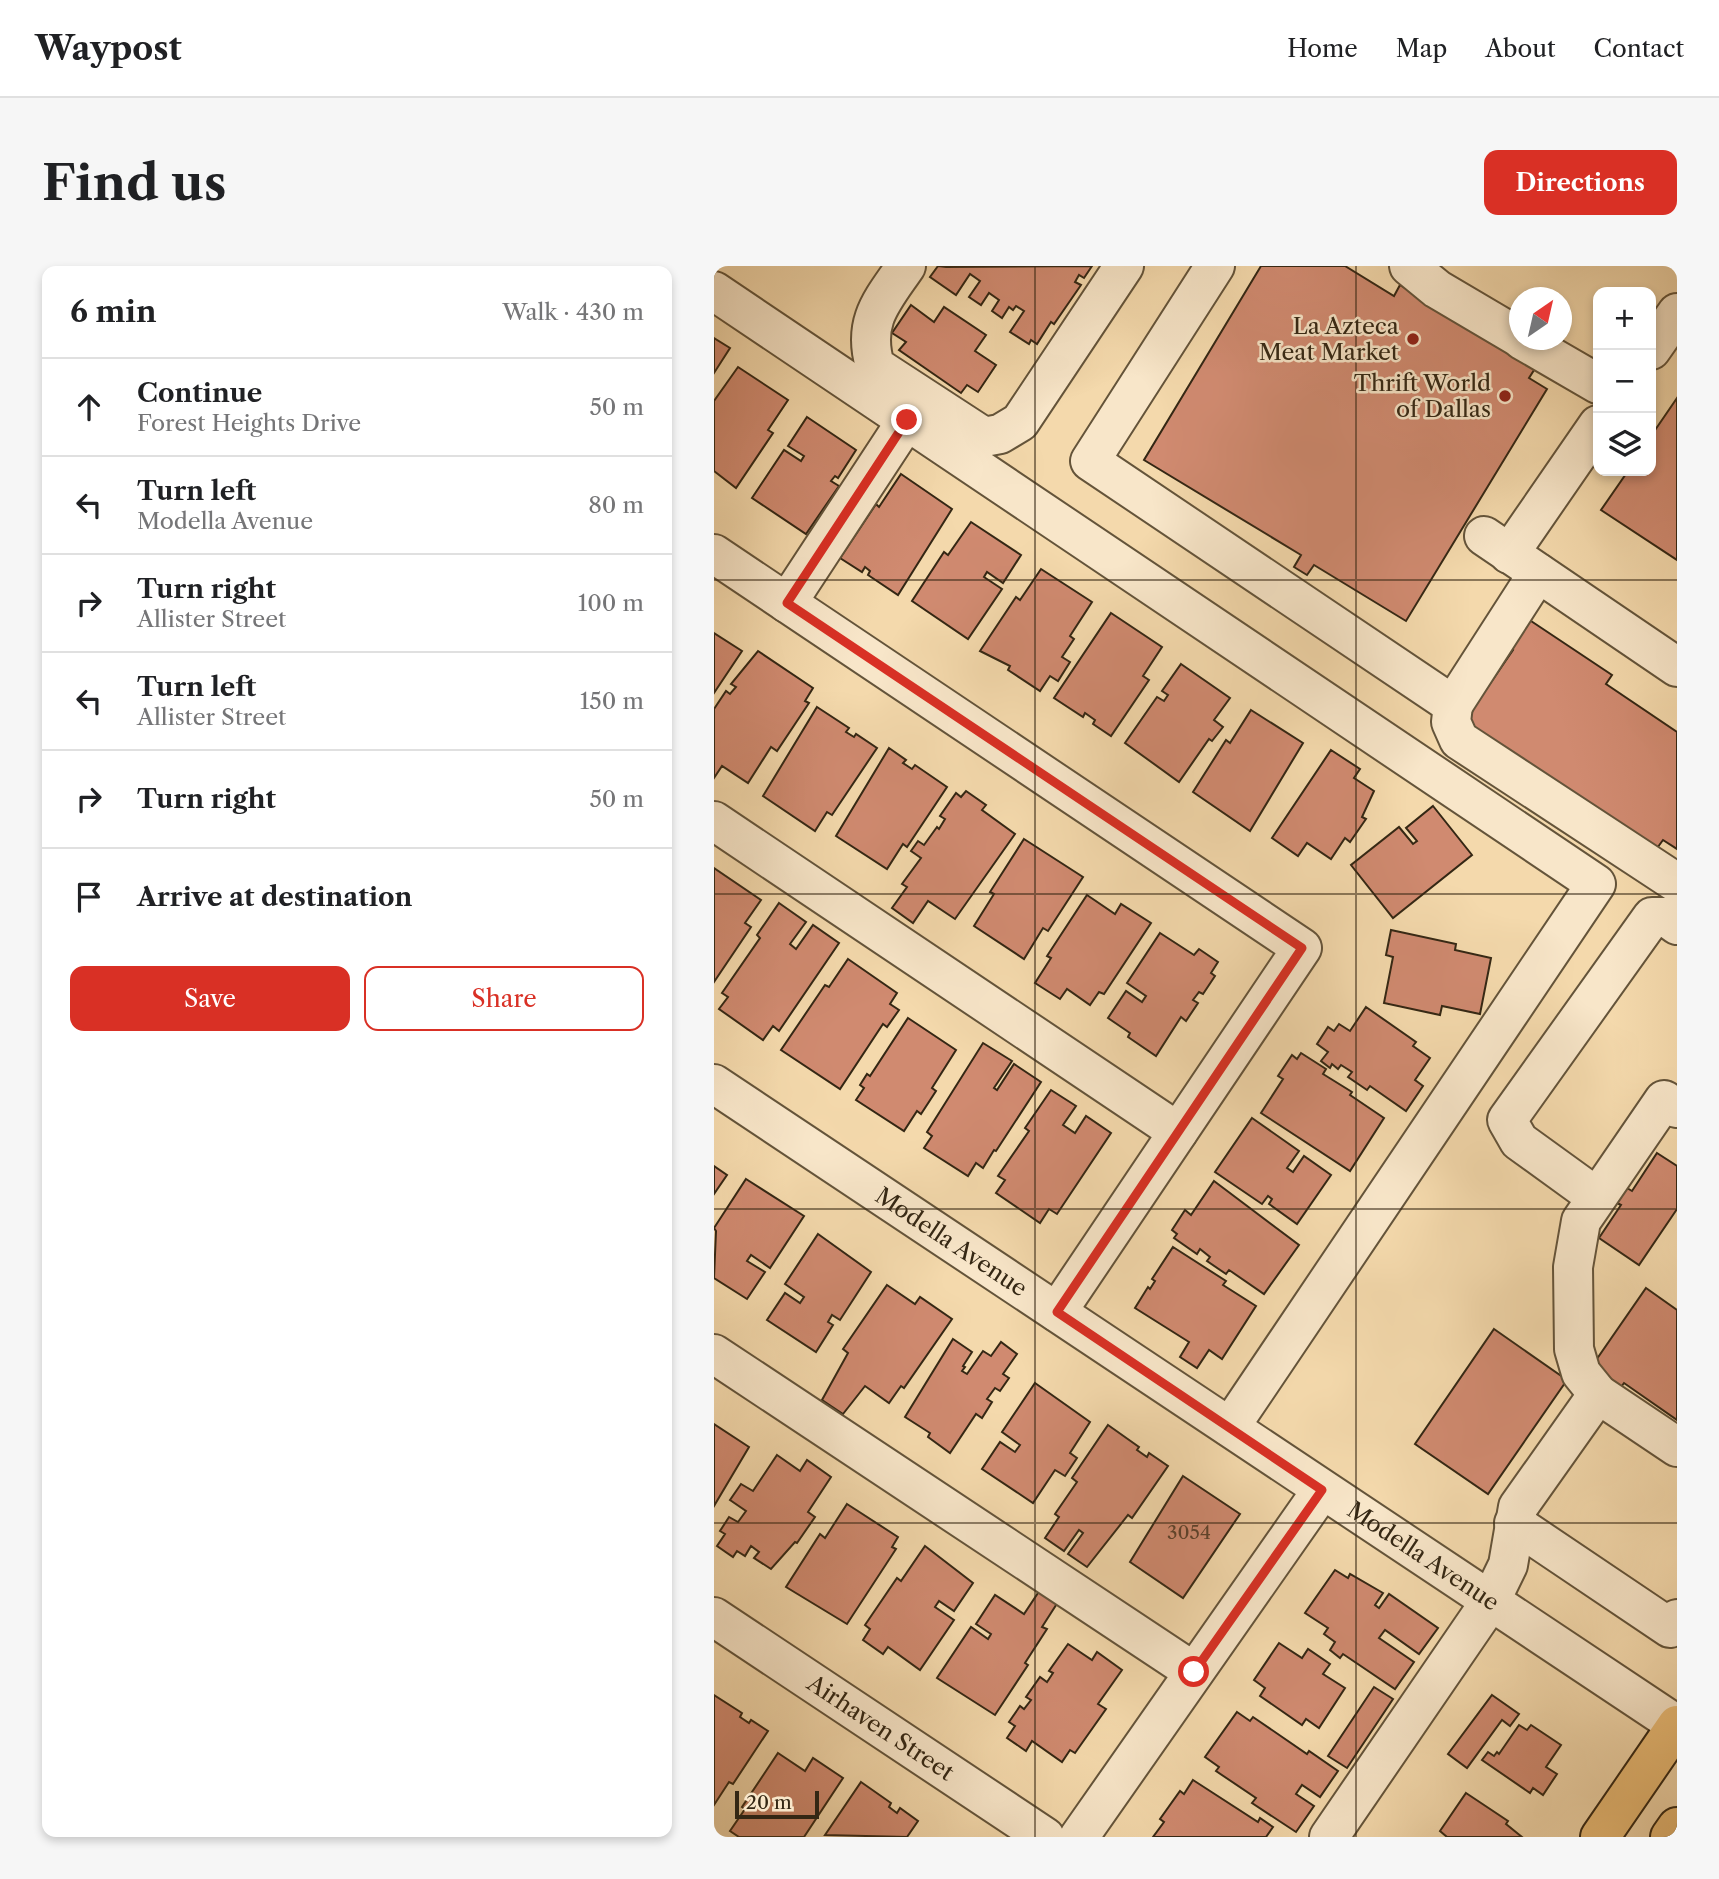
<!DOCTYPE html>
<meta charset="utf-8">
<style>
:root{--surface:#fff;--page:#f6f6f6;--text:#202124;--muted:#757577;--line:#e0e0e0;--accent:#d93025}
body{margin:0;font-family:"Libre Caslon Text",serif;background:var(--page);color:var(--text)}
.controls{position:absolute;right:21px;top:21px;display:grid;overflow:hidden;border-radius:14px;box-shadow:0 4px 10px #0003}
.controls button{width:63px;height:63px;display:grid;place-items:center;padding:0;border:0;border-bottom:2px solid var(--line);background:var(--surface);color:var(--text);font:35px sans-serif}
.compass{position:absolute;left:795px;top:21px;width:63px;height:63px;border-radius:50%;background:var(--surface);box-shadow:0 4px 10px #0003;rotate:34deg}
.scale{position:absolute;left:21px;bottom:18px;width:84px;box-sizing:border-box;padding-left:7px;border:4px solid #342714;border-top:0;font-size:19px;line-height:24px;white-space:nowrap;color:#342714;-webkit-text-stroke:5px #f8e6c9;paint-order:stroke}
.stop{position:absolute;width:21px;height:21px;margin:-16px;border:5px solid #d93025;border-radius:50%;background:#fff}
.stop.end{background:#d93025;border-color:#fff;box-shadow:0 2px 7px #0008}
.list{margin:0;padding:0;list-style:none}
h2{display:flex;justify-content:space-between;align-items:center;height:91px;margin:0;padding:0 28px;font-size:30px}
h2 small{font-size:23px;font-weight:400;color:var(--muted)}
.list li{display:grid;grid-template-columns:46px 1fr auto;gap:21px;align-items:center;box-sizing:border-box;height:98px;padding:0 28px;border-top:2px solid var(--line)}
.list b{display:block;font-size:26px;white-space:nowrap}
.list p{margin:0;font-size:23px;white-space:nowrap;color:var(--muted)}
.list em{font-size:23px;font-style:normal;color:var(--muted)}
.actions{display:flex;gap:14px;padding:21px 28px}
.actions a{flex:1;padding:16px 0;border:2px solid var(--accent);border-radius:14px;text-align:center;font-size:24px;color:var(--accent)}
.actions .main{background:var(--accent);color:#fff}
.icon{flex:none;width:38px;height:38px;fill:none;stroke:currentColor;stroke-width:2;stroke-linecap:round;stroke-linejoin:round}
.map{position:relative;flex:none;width:963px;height:1571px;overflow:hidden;border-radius:14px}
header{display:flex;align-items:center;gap:42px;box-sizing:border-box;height:98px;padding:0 35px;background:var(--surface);border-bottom:2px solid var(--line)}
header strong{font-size:33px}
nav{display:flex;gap:38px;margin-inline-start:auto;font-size:24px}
.intro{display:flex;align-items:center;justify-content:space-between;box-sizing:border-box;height:168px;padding:0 42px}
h1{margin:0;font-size:49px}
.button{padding:18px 32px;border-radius:14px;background:var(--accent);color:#fff;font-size:24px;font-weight:700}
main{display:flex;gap:42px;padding:0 42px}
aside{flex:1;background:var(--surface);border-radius:14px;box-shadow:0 4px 10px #0003}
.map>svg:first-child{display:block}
</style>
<header>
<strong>Waypost</strong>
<nav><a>Home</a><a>Map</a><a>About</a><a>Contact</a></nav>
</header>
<div class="intro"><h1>Find us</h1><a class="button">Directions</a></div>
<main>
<aside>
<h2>6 min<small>Walk · 430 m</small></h2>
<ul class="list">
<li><svg class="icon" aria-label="ahead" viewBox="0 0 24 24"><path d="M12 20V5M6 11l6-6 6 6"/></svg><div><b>Continue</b><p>Forest Heights Drive</p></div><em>50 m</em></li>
<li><svg class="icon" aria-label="left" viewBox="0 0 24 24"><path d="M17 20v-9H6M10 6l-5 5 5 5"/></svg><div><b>Turn left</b><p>Modella Avenue</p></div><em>80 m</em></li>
<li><svg class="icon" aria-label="right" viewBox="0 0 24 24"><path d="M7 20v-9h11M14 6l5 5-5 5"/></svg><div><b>Turn right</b><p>Allister Street</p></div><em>100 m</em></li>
<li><svg class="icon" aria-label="left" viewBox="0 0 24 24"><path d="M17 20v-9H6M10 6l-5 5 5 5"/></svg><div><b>Turn left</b><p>Allister Street</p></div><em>150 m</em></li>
<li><svg class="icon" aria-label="right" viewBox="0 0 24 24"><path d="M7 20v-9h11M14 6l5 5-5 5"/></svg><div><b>Turn right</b></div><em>50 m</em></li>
<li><svg class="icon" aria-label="arrive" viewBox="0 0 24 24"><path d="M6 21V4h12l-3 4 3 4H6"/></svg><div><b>Arrive at destination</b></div></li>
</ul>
<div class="actions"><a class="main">Save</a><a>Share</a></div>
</aside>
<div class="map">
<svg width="963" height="1571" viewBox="0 0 963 1571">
<rect width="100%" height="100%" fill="#f4d9ac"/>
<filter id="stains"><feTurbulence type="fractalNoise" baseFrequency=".00286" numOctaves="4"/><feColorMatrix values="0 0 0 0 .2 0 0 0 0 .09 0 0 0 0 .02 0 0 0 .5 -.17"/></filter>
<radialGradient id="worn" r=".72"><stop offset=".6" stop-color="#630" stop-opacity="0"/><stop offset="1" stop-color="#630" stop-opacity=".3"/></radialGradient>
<g fill="#d08a70" stroke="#342714" stroke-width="2">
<polygon points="224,0 232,1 378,0 370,12 365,9 361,16 367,19 340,58 337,56 323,78 317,74 315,78 296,66 310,45 302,40 299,44 295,41 288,52 278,45 285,34 275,27 267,39 255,31 266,15 256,8 242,29 216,11"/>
<polygon points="547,0 631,0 680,30 686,19 822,101 815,112 833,123 692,355 600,299 593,309 580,301 587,289 430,194"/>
<polygon points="197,39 220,56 230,41 272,69 261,85 282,99 264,126 253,119 247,127 185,84 192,76 178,67"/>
<polygon points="0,72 16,82 0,107"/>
<polygon points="24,101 74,134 54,164 59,167 22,222 0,205 0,135"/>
<polygon points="963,132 963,294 887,244 914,205 937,205 937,170"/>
<polygon points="93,151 142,184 124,212 121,210 117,215 125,220 92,268 38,232 70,184 87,195 90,190 74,180"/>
<polygon points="187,208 238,243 184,329 154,309 156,305 151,301 148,306 126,292 162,238 165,241"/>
<polygon points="257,256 307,289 289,317 273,306 270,311 288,323 254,373 198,335 230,286 234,289"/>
<polygon points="327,303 378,336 356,370 360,373 348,391 356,396 344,415 336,410 326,425 294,404 296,400 266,385 302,331 306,334"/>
<polygon points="397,347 448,381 429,410 435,414 397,470 379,458 381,454 371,447 369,451 340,432"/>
<polygon points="814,353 898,409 892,418 963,466 963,583 949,574 941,585 749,457 799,384 795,381"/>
<polygon points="0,367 28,385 0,427"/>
<polygon points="44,385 99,422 91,435 95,437 63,485 57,481 34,517 8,500 0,512 0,443 12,425 16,428 22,421 17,418"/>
<polygon points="467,398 516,432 500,454 509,461 498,475 495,473 465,516 411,477 443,431 450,435 454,429 448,425"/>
<polygon points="103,441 135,462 132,466 140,471 142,468 163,482 118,549 113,546 101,565 49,530"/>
<polygon points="537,444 589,477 536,565 479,526 512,474 516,477"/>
<polygon points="175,482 192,494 189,497 198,503 201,499 233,521 193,581 189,578 173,603 122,570"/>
<polygon points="617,484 646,503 640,512 660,525 648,551 652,553 636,576 631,572 617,593 593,577 584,590 558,572"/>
<polygon points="252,525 272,539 268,544 301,568 241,653 214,635 199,657 178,642 193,621 188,618 207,592 197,585 204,575 210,579 223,561 225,563 231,553 226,550 242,527 247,531"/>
<polygon points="719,540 758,589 679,652 637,599 685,561 699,578 703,575 692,562"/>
<polygon points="310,573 369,611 334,665 329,662 310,693 260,660 280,628 276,626"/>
<polygon points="0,602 47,634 31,657 37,661 0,716"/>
<polygon points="373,629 401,648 407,638 437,657 390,728 385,726 376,739 353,723 346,733 321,717 337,692 333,690"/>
<polygon points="65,637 92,656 76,678 82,683 99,659 125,677 65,765 59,760 49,774 5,743 14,731 8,727 46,672 43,669"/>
<polygon points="677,664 742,678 741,684 777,692 766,748 728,740 726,749 670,737 679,691 672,689"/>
<polygon points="446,667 480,689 485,683 504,696 497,707 501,710 489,728 485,726 479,734 484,737 472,755 467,751 442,790 414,771 416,767 394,752 412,725 428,736 432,730 413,717"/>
<polygon points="134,693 183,727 176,738 185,744 173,761 169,758 126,823 67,784 111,719 115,721"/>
<polygon points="652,741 702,776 699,780 716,792 701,814 709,820 692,845 656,820 653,824 634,811 638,806 627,799 624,803 618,798 616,802 607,795 614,786 603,778 614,761 620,765 625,758 636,765"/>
<polygon points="194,752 242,784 218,822 222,825 207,848 203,845 190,865 142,834 150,822 146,819 153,808 156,810"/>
<polygon points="269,777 298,795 280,822 283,824 300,798 327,816 282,885 280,884 269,902 262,897 254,910 210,882 218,870 213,866"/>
<polygon points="587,787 612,803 609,808 638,826 636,829 670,852 636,905 547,847 569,813 564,810 578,789 583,793"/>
<polygon points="337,824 362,840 349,859 361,867 372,850 397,867 343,948 335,943 326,957 282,927 291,914 284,910 315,865 311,862"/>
<polygon points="538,852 585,885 573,902 579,906 590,890 617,909 583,958 555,938 558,933 554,930 548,938 501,906"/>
<polygon points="943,887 963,900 963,943 925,999 885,972 907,939 903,937 913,922 918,925"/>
<polygon points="0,900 13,909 0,928"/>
<polygon points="32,913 90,950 56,1002 37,989 33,995 51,1006 33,1033 0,1012 2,965 0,962"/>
<polygon points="500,915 585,979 550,1028 515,1004 512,1008 493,995 496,991 486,983 483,988 460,972 463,968 458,964 471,944 477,949"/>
<polygon points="104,968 157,1006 126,1054 118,1049 114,1056 119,1059 102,1086 53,1054 71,1027 86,1037 90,1031 71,1018"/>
<polygon points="459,981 512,1015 509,1019 542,1040 508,1093 495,1084 483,1102 466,1091 475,1076 421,1042 434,1021 436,1023 441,1015 438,1013"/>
<polygon points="173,1019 201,1038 206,1031 238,1053 190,1122 187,1120 175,1137 151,1120 129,1148 108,1134 134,1087 129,1083"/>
<polygon points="932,1022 963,1044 963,1154 910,1117 907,1121 878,1100"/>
<polygon points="780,1063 853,1114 774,1228 701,1178"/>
<polygon points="239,1073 258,1086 249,1100 251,1101 248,1105 253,1108 269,1085 277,1090 287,1076 303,1088 289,1108 295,1112 286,1125 281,1122 273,1133 278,1136 268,1152 262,1148 236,1187 214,1171 216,1167 191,1151"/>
<polygon points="321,1117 376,1156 356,1187 363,1192 351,1210 341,1204 319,1237 268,1203 286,1176 301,1186 306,1179 288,1166"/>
<polygon points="0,1158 35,1181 0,1240"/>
<polygon points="394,1159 425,1181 423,1184 433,1191 435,1187 454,1200 418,1252 414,1249 373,1301 354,1288 369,1267 365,1264 350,1285 331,1272 345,1251 341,1248 363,1216 358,1212"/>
<polygon points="63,1189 86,1205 93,1194 117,1211 94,1246 101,1251 83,1277 81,1276 57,1303 40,1292 45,1286 37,1280 31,1290 23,1285 19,1291 3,1280 11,1268 6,1265 15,1251 24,1256 32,1245 16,1234 27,1218 39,1225"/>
<polygon points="469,1210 526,1248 469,1332 416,1296"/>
<polygon points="133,1238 184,1271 178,1281 182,1283 133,1358 72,1321 106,1268 111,1272"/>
<polygon points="211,1280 259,1317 240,1345 225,1335 221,1341 240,1354 206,1404 174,1381 169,1388 149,1374 156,1363 151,1359 183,1312 187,1315"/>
<polygon points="621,1304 634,1312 636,1308 669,1327 661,1339 665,1342 675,1328 724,1362 705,1388 671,1364 665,1372 700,1396 681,1423 629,1388 626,1392 616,1384 621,1376 610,1368 614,1362 591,1347"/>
<polygon points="326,1324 344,1336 328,1361 333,1363 311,1397 314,1399 281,1449 223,1412 257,1361 274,1373 277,1368 262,1358 281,1329 310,1348"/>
<polygon points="565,1377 588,1392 594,1383 616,1398 609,1408 631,1422 605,1462 592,1453 588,1459 546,1430 551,1422 540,1414"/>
<polygon points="354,1378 378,1394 383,1386 408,1404 384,1438 392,1443 361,1487 356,1484 348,1496 318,1475 312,1485 293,1472 301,1460 295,1456 306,1440 310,1443 317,1434 312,1431 326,1411 333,1416 339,1407 335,1405"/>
<polygon points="660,1421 679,1433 633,1502 614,1490"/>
<polygon points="0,1429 28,1447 26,1451 35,1457 37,1454 54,1465 19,1518 15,1516 0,1539"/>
<polygon points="778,1429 805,1448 796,1460 788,1454 753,1502 734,1488"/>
<polygon points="523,1446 536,1455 539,1451 593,1488 595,1485 624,1505 606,1531 588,1519 582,1528 600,1540 582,1566 538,1537 542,1532 502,1505 505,1501 491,1491"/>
<polygon points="805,1459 813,1464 817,1459 847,1479 832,1501 843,1508 829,1529 819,1522 816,1527 768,1494 774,1486 780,1490 783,1486 785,1488"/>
<polygon points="64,1487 91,1505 99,1492 129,1512 90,1571 25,1571 16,1565 31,1543 28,1541"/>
<polygon points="479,1514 544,1556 546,1552 559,1561 552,1571 439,1571 450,1556 446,1553 466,1525 470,1528"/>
<polygon points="147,1516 177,1537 175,1541 183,1547 186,1542 204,1555 193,1571 111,1569"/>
<polygon points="752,1527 794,1555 792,1558 808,1571 733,1571 726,1565"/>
</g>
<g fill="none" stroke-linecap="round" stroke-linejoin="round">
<g stroke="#64543a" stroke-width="42">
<g id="minor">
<path d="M192,0C168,35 148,55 161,100L270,171L286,168L306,156L410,0"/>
<polyline points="501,0 376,195 739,439 824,307"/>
<polyline points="695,0 723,23 806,72"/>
<polyline points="0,25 882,618 516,1161"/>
<polyline points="808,74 884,118"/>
<polyline points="937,84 963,47"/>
<polyline points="770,270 963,401"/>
<polyline points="0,288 588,682 343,1046"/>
<polyline points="795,288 884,159"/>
<polyline points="73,337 193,154"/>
<polyline points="739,439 737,456 745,474 963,617"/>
<polyline points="0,555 464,866"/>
<path id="s1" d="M0,818L963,1459"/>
<polyline points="963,842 950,834 867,955 859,1001 860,1083 867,1107 884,1128 963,1181"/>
<polyline points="881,930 805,875 793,854 938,651 952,651 963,659"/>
<polyline points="0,1088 480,1406"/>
<polyline points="800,1257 956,1362 963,1353"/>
<path id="s2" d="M0,1351L331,1571"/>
<polyline points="365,1571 608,1224"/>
<polyline points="615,1571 776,1336 794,1299 804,1241 884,1128"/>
</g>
</g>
<g stroke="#342714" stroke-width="42">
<g id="major">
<polyline points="886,1571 963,1459"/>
<polyline points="956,1571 963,1561"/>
</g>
</g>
<use href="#minor" stroke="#f8e6c9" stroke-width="38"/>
<use href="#major" stroke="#eabc76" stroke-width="38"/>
</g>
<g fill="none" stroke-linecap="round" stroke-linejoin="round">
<polyline stroke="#d93025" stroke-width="9" points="193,154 73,337 588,682 343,1046 608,1224 480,1406"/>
</g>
<path fill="none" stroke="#342714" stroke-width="2" stroke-opacity="0.55" d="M321,0V1571M642,0V1571M0,314H963M0,628H963M0,943H963M0,1257H963"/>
<g fill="#8f2418" stroke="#f8e6c9" stroke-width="2.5">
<circle cx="699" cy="73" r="7"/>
<circle cx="791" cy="130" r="7"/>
</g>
<g text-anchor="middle" stroke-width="5" stroke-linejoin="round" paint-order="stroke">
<g font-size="19" fill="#5b402b">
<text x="475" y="1273">3054</text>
</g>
<g font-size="23" fill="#342714" stroke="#f8e6c9" text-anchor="end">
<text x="685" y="68">La Azteca<tspan x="685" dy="26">Meat Market</tspan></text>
<text x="777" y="125">Thrift World<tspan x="777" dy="26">of Dallas</tspan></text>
</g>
<g font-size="23" fill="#342714" stroke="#f8e6c9">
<text dy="8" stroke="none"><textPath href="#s1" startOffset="285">Modella Avenue</textPath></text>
<text dy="8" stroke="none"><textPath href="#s1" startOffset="852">Modella Avenue</textPath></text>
<text dy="8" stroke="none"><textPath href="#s2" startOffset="200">Airhaven Street</textPath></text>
</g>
</g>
<rect width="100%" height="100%" filter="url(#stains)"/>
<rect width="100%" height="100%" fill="url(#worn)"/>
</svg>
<div class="controls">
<button>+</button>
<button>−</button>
<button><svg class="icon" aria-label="layers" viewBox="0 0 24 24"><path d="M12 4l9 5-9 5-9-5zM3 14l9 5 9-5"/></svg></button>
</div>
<svg class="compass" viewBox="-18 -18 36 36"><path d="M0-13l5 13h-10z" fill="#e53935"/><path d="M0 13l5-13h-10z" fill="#757577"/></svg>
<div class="scale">20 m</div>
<div class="stop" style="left:480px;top:1406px"></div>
<div class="stop end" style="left:193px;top:154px"></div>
</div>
</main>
